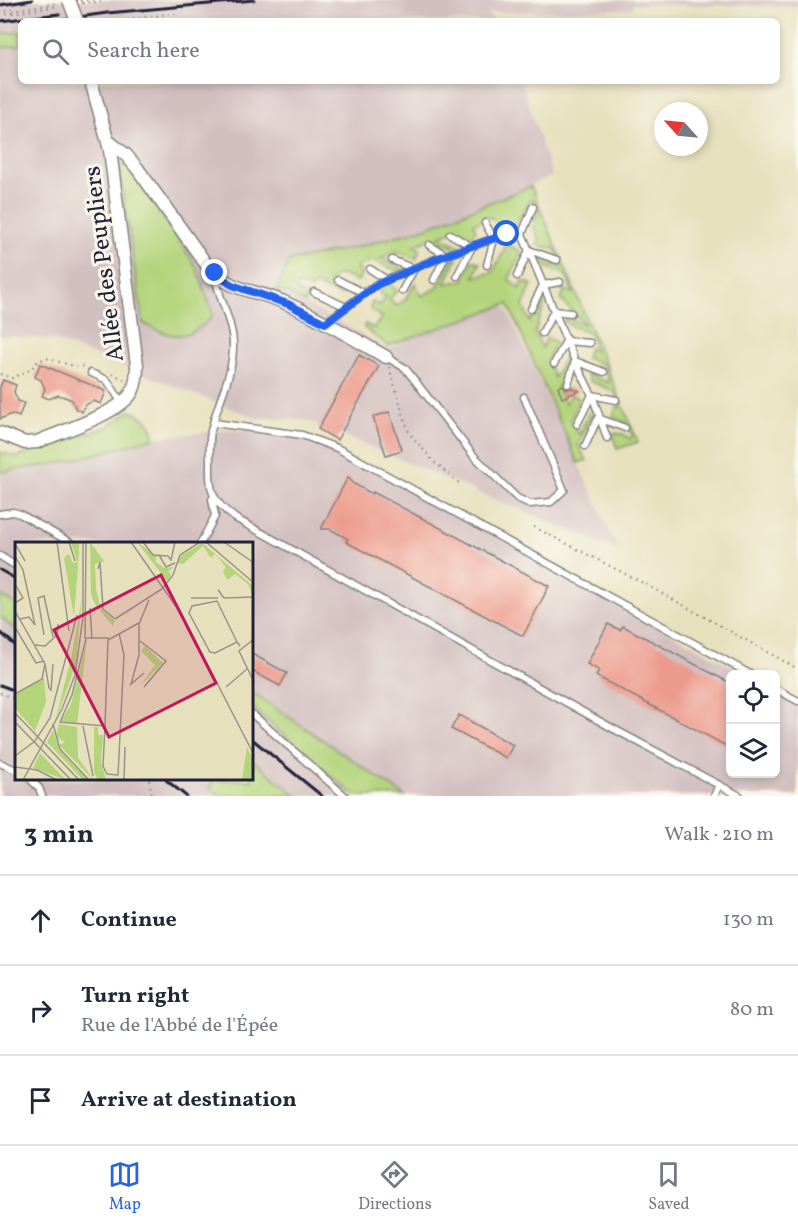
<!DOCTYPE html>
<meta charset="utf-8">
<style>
:root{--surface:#fff;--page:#f2f2f3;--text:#1f2937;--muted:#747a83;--line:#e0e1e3;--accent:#2563eb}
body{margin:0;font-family:Vollkorn,serif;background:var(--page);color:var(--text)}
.controls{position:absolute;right:18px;bottom:18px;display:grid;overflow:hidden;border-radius:9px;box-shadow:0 3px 9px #0003}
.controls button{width:54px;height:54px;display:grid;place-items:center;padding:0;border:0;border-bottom:2px solid var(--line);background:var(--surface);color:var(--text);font:30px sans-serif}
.compass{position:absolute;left:654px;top:102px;width:54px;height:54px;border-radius:50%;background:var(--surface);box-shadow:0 3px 9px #0003;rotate:297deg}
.stop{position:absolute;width:18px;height:18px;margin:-14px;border:4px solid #2563eb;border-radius:50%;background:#fff}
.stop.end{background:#2563eb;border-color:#fff;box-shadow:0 2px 6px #0008}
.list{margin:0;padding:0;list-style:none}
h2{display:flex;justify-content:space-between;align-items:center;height:78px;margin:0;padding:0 24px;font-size:26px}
h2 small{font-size:20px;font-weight:400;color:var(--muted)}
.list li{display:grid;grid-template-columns:39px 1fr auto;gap:18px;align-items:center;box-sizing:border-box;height:90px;padding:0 24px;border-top:2px solid var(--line)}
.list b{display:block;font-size:22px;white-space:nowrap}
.list p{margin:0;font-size:20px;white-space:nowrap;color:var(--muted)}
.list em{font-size:20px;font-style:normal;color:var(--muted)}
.icon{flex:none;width:33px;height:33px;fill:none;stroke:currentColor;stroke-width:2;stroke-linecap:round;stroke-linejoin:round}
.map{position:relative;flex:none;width:798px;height:796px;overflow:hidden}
.search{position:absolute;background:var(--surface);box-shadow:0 3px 9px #0003;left:18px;right:18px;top:18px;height:66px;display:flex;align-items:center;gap:15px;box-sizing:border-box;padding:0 21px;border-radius:9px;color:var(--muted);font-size:22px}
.sheet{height:348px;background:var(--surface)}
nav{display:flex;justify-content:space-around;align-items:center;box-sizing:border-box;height:84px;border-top:2px solid var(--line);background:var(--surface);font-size:16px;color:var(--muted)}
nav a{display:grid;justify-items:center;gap:3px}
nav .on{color:var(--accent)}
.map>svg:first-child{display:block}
</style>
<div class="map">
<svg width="798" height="796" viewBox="0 0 798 796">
<rect width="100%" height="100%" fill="#fbf7ec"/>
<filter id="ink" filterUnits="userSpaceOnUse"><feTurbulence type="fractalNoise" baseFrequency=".0167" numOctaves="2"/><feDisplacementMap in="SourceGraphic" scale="12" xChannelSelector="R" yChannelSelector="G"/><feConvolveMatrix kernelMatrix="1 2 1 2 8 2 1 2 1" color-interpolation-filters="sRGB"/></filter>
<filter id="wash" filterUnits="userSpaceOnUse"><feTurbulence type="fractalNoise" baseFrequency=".008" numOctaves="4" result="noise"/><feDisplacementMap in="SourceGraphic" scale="24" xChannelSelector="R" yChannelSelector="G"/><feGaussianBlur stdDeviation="1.35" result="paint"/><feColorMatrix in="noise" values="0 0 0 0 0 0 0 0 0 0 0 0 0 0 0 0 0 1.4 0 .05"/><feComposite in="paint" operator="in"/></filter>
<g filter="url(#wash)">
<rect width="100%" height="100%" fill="#e7e0bd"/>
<g fill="#d2bfc0">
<polygon points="0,0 798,0 798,6 633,4 632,9 489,13 495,21 21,21 21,81 521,81 552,176 277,290 289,294 387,349 455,320 504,304 619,551 306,420 256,418 55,340 0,336"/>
<polygon points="226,430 250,430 294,436 337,451 745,674 730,674 730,774 776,774 776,691 798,703 798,796 405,796 252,692 252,544 16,544 16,604 0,595 0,472 66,462 154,438"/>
<polygon points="0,617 16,630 16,780 214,780 210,787 220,796 0,796"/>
<polygon points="252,707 355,796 297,796 252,760"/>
</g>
<g fill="#b4d47b" stroke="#6b7b5b" stroke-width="1.5">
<polygon points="21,32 21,45 0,48 0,34"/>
<path d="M122,165L127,166L196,266L213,315C191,342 171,339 143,323L119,169Z"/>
<polygon points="531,186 638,442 617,449 612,433 623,434 630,439 633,435 627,429 626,423 613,417 616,407 621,408 614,391 590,381 586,373 609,383 604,365 586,358 589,347 595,351 590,334 565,323 564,318 585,324 561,300 564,290 573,293 565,274 539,265 537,258 562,268 555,249 537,245 540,241 533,225 538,211 532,198 512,228 488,217 473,224 476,229 471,237 455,231 440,236 462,247 456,249 432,238 414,246 420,249 416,259 396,251 381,258 405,270 399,272 372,260 356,268 362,272 358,281 339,274 328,282 348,293 340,295 315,285 311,289 299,284 296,291 308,296 306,303 289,294 277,290 289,261 353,248 423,229"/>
<polygon points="507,244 522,252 509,279 519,289 523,281 532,285 523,306 530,322 542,298 544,305 535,332 542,348 547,338 556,342 547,360 554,378 567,354 570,362 558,387 565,404 571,395 579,398 571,419 579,435 589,412 591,418 578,446 587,460 578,463 508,304 388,346 364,328 365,324 374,328 382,317 370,309 372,302 380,305 386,297 379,293 383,287 389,283 397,291 389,299 396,306 405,300 415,283 422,296 437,288 452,259 457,259 445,284 464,280 472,260 480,263 474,277 493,272"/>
<path d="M130,411C143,415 154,424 154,438L66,462L0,472V452L17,457L106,427Z"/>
<polygon points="0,595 16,604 16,630 0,617"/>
<polygon points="252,692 405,796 355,796 252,707"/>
<polygon points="252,760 297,796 220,796 209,787 214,780 252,780"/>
</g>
<g id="blocks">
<g fill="#ec9a8c">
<polygon points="359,355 379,366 337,440 318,429"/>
<polygon points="40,364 106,391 101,404 94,401 85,405 82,412 76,409 72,400 65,397 58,395 49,399 42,396 45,389 41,380 35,377"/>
<polygon points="3,380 16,385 14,392 18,401 24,403 19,417 12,414 0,419 0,387"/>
<polygon points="563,385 566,389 572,388 579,391 562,398 558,387"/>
<polygon points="389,412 402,450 386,455 373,417"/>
<polygon points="348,477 354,484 372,494 373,492 549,586 523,636 346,542 348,539 330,529 321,529"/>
<polygon points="608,624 620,630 623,626 730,683 730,748 596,676 599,670 587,664"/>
<polygon points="252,654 287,673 280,686 252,671"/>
<polygon points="459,715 513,745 506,758 451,729"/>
</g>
</g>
</g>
<g filter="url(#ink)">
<use href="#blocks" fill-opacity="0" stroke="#84817c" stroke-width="1.5"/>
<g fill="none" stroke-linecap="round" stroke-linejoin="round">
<g stroke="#84817c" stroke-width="9">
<g id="lane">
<polyline points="485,223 494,239 487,265"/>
<polyline points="450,234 472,247 457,276"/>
<polyline points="522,234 533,207"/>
<polyline points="429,245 446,255 434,280"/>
<polyline points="392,260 414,269 402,291"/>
<polyline points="370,269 387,280"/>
<path d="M215,276C219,299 234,325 233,347C233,376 217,403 211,431C209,442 210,453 210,464C209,491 212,501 235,518L612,728L719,785L714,796"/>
<polyline points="517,276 529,250 557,260"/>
<polyline points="338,280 364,293"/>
<polyline points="314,292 346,307"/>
<polyline points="531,309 543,285 560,282"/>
<polyline points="325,323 378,283 446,255 507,234 522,234 575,361 592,395 607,438"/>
<polyline points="542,333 554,311 571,313"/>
<polyline points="386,357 405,368 473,455 517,498 530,504 551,502 564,490 524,397"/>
<polyline points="554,364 566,341 590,343"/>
<polyline points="91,373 107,380 122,403"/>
<polyline points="568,384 575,361 604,372"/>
<polyline points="214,423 302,435 337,448 750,674"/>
<polyline points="577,424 592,395 616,400"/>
<polyline points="585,446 598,418 625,428"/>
<polyline points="0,514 13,512 20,514 73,544"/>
<polyline points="200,544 215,516 212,499"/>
<polyline points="0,556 16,566"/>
<polyline points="776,689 798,701"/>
<polyline points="252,714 345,796"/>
<polyline points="0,763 16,770"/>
<polyline points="31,780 39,788 42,796"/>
<polyline points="719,785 740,796"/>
</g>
</g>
<g stroke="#84817c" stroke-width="15">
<g id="street">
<path d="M108,141L126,155L137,168L206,264C231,294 257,289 288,304C322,319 354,339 386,357"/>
<path d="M0,433L25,443L37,442C60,432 121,413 132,392C136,384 137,374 137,365L110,150L91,81"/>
</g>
</g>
<g stroke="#84817c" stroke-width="2" stroke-dasharray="1.5 4.5" stroke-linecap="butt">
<polyline points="80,1 93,0"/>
<polyline points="82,3 101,2"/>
<polyline points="0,12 59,3"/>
<polyline points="0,15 59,6"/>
<polyline points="103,21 108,20"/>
<polyline points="121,21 175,13"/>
<polyline points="389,367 409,433 433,461 460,484"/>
<polyline points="0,374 12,378 30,370 38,361 46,358 77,367 87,366"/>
<polyline points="112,374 124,379"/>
<polyline points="534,527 645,584 798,669"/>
<polyline points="0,693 16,699"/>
<polyline points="149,780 152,796"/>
</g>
<use href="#lane" stroke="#fff" stroke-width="6"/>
<use href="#street" stroke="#fff" stroke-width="12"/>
<g stroke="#22223b" stroke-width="3">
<polyline points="0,5 32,0"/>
<polyline points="0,21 59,14"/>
<polyline points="50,21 107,13 254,0"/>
<polyline points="0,570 16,579"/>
<polyline points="0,632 16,646"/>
<polyline points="0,685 16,691"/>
<polyline points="252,739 322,796"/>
<polyline points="166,780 186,796"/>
</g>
<g stroke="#84817c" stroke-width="15" stroke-linecap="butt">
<polyline id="street-bridge" points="69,0 77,21"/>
</g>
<use href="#street-bridge" stroke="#fff" stroke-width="12"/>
</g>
</g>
<g fill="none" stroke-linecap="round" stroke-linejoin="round" filter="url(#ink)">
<polyline stroke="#2563eb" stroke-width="8" points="215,273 232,285 288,304 325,323 378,284 446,255 507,234"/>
</g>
<g text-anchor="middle" stroke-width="6" stroke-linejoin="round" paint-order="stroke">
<g font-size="24" fill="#22223b" stroke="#fbf7ec">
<text transform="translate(103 264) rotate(-97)" y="8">Allée des Peupliers</text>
</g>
</g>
<g transform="translate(15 542)">
<rect width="238" height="238" fill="#e7e0bd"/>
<path d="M56,0H64V12L59,75L49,16L54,12L58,21L62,20ZM75,0L89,19L80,22L81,47L86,67L100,79L98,84L80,62L76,53ZM122,0L142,14L140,19L149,26L159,25L153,29L156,33L152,39ZM187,1L238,44V54L233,42L220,32L212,38L208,29L211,25L200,12L196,16L188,4L168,22L162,21L166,14ZM67,55L61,122L40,180L57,112ZM72,98L62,182L46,179L56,162ZM130,104L148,121L125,144L140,123L126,109ZM29,136L31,160L20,189L0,166V153ZM44,182L62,185L63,216L79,238L44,203L50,200L41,195ZM79,185H83V193H88L86,220L91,238H83L79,230ZM38,188L45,208L73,238H68L32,200ZM232,205L238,218V238H227ZM25,211L51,238L18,226Z" fill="#b4d47b"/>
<path fill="none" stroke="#989489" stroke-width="1.5" d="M42,0L54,89M54,0L60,19M71,0L70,96H94M116,0L167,73L239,213M128,0L138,13L153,14L156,18L160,0M191,0L239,41M209,0L239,21M1,3L10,19M144,13L151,25L160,21M0,14L8,28L20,83L14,75L5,77M83,27L85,20L88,67L100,77M0,42L8,56L0,61M205,50L203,48L209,56L239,55M176,56H203M75,66L77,97M0,69L30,122L27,137L0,152M100,77L147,47L158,33L165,13L185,0M0,85L21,121L29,119M29,93L23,56L29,54L38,95M71,97L57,153L45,180L90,184L93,98L124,81M239,97L224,109L239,140M125,99L151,119L129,145M222,100L202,59L177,64L174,71L195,110L200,111L222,100L225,104M20,103L30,104L42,93L43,82M30,122L34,146M129,131L116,142L124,113V82L134,58M211,145L232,127M34,146L36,148L38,122M0,171L64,238M0,180L56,238M38,182L45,207L74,238M68,184L78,234M90,184L88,224L92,232L103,233L109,113L104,91M0,214L20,199L35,176L62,73M0,225L22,228L42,238M8,238L47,167L60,133L68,75V0M109,238L110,205"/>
<path fill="#c2185b" fill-opacity="0.15" stroke="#c2185b" stroke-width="3" d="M146,33L201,141L94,195L39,88Z"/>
<rect width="238" height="238" fill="none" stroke="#22223b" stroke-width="3"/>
</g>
</svg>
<div class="controls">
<button><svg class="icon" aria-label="locate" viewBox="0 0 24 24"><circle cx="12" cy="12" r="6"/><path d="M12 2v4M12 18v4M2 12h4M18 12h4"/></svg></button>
<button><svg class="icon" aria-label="layers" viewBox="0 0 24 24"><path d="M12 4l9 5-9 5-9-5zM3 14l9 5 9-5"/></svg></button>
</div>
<svg class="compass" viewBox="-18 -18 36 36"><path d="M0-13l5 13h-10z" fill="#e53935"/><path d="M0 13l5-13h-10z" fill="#747a83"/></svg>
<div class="stop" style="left:507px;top:234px"></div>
<div class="stop end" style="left:215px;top:273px"></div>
<div class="search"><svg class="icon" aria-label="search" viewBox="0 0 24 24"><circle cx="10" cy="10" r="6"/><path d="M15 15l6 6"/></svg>Search here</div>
</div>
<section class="sheet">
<h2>3 min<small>Walk · 210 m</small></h2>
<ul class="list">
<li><svg class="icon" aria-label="ahead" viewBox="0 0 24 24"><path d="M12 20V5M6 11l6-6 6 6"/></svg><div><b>Continue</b></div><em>130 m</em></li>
<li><svg class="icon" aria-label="right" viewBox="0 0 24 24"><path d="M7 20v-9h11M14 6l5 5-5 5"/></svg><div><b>Turn right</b><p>Rue de l'Abbé de l'Épée</p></div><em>80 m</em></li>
<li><svg class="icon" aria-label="arrive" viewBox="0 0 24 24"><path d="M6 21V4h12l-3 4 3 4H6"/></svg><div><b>Arrive at destination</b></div></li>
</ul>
</section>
<nav>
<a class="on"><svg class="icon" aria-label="map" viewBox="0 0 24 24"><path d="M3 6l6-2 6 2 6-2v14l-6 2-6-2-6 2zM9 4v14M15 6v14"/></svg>Map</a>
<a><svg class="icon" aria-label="directions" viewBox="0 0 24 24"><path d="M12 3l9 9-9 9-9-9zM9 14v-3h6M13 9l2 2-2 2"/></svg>Directions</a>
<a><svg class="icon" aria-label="saved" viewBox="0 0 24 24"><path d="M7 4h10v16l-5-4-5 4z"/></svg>Saved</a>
</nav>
